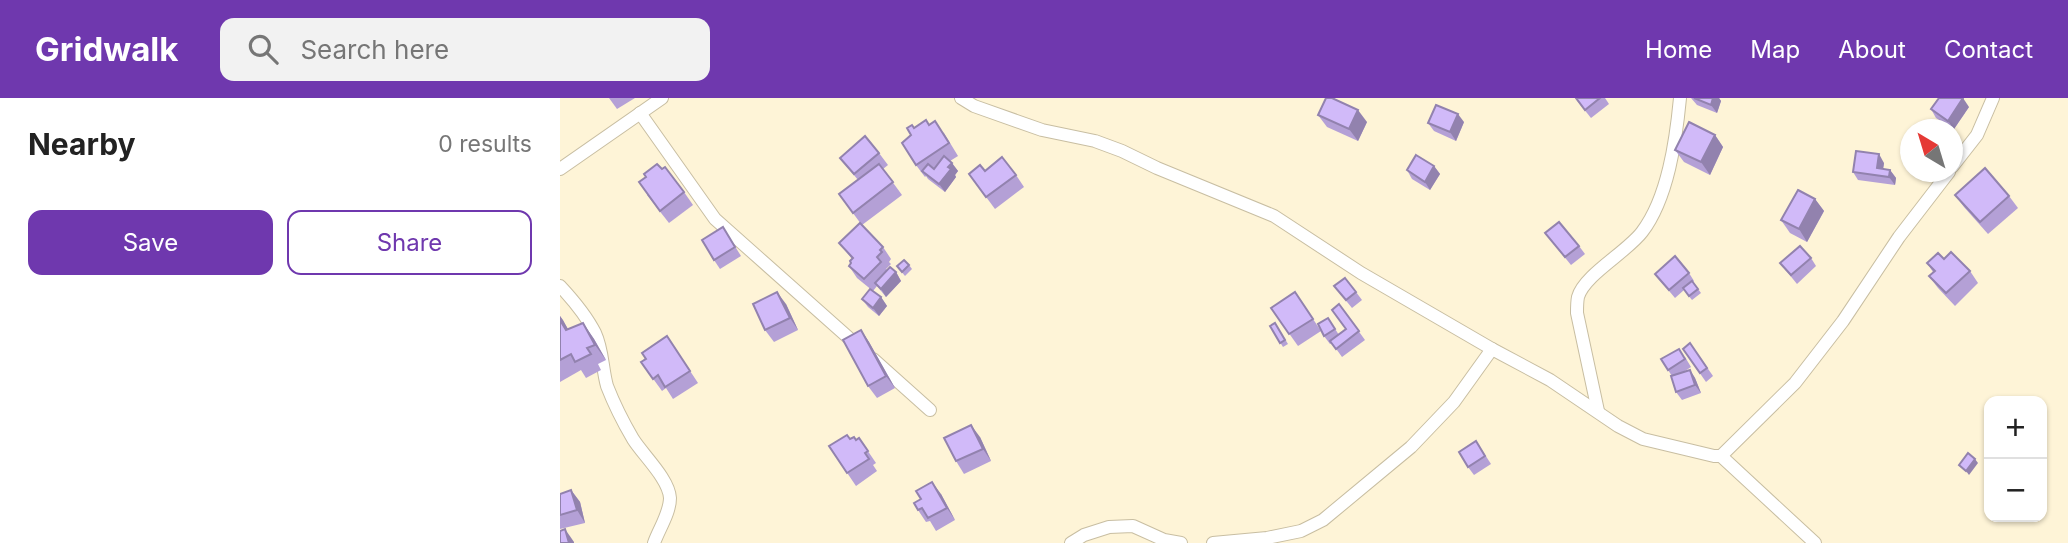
<!DOCTYPE html>
<meta charset="utf-8">
<style>
:root{--surface:#fff;--page:#f2f2f2;--text:#222;--muted:#767676;--line:#e0e0e0;--accent:#6f38ae}
body{margin:0;font-family:Inter,sans-serif;background:var(--page);color:var(--text)}
.controls{position:absolute;right:21px;bottom:21px;display:grid;overflow:hidden;border-radius:14px;box-shadow:0 2px 5px #0004}
.controls button{width:63px;height:63px;display:grid;place-items:center;padding:0;border:0;border-bottom:2px solid var(--line);background:var(--surface);color:var(--text);font:35px sans-serif}
.compass{position:absolute;left:1340px;top:21px;width:63px;height:63px;border-radius:50%;background:var(--surface);box-shadow:0 2px 5px #0004;rotate:322deg}
.list{margin:0;padding:0;list-style:none}
h2{display:flex;justify-content:space-between;align-items:center;height:91px;margin:0;padding:0 28px;font-size:30px}
h2 small{font-size:23px;font-weight:400;color:var(--muted)}
.actions{display:flex;gap:14px;padding:21px 28px}
.actions a{flex:1;padding:16px 0;border:2px solid var(--accent);border-radius:14px;text-align:center;font-size:24px;color:var(--accent)}
.actions .main{background:var(--accent);color:#fff}
.icon{flex:none;width:38px;height:38px;fill:none;stroke:currentColor;stroke-width:2;stroke-linecap:round;stroke-linejoin:round}
.map{position:relative;flex:none;width:1508px;height:445px;overflow:hidden}
header{display:flex;align-items:center;gap:42px;box-sizing:border-box;height:98px;padding:0 35px;background:var(--accent);color:#fff}
header strong{font-size:33px}
nav{display:flex;gap:38px;margin-inline-start:auto;font-size:24px}
.search{width:490px;height:63px;background:var(--page);display:flex;align-items:center;gap:18px;box-sizing:border-box;padding:0 24px;border-radius:14px;color:var(--muted);font-size:26px}
main{display:flex}
aside{flex:1;background:var(--surface)}
.map>svg:first-child{display:block}
</style>
<header>
<strong>Gridwalk</strong>
<div class="search"><svg class="icon" aria-label="search" viewBox="0 0 24 24"><circle cx="10" cy="10" r="6"/><path d="M15 15l6 6"/></svg>Search here</div>
<nav><a>Home</a><a>Map</a><a>About</a><a>Contact</a></nav>
</header>
<main>
<aside>
<h2>Nearby<small>0 results</small></h2>
<ul class="list">
</ul>
<div class="actions"><a class="main">Save</a><a>Share</a></div>
</aside>
<div class="map">
<svg width="1508" height="445" viewBox="0 0 1508 445">
<rect width="100%" height="100%" fill="#fef4d7"/>
<g fill="none" stroke-linecap="round" stroke-linejoin="round">
<g stroke="#c8bea2" stroke-width="14">
<g id="street">
<polyline points="401,0 414,8 482,32 535,43 562,53 597,70 714,118 801,175 932,251 990,282 1058,328 1083,341 1154,358 1161,358 1235,285 1283,223 1339,139 1389,74"/>
<polyline points="80,15 155,121 299,249"/>
<polyline points="1392,69 1417,37 1433,0"/>
<polyline points="0,71 102,0"/>
<path d="M0,188C14,203 26,217 35,235C43,252 42,270 47,288C54,306 63,324 73,341C83,357 109,381 110,400C110,415 99,431 94,445"/>
<polyline points="313,261 370,312"/>
<path d="M1038,313L1017,215C1017,210 1017,204 1018,199C1024,177 1067,154 1082,134C1108,100 1116,42 1120,0"/>
<polyline points="1161,358 1255,445"/>
<polyline points="511,445 524,437 549,429 573,428 604,442 621,445"/>
<polyline points="653,445 707,440 741,433 763,422 851,349 894,304 932,251"/>
</g>
</g>
<use href="#street" stroke="#fff" stroke-width="12"/>
</g>
<g fill="#b4a0d6">
<polygon points="49,0 75,0 57,11"/>
<polygon points="1015,0 1045,0 1049,6 1031,20"/>
<polygon points="1131,0 1159,0 1161,3 1157,15 1137,7"/>
<polygon points="1409,9 1394,31 1376,20 1371,11"/>
<polygon points="758,17 807,24 798,43 767,29"/>
<polygon points="904,24 896,43 874,33 868,25"/>
<polygon points="369,27 384,35 398,58 390,63 398,73 395,77 396,79 385,94 368,81 366,78 365,79 356,67 351,37 354,30"/>
<polygon points="1155,37 1163,49 1150,77 1124,64 1115,52"/>
<polygon points="319,55 328,67 323,71 342,97 302,127 323,149 331,161 329,164 331,166 326,171 327,172 336,174 341,183 326,199 317,188 313,193 297,180 289,168 291,166 292,161 279,145 301,126 279,96 298,82 280,60"/>
<polygon points="1324,65 1323,71 1330,72 1336,80 1335,87 1298,82 1293,74"/>
<polygon points="874,68 880,76 870,92 852,81 847,72"/>
<polygon points="102,71 124,94 133,107 109,125 87,97"/>
<polygon points="425,73 456,77 464,89 435,111 409,76"/>
<polygon points="1395,97 1449,98 1458,110 1428,136 1404,109"/>
<polygon points="1255,101 1264,113 1247,144 1230,135 1221,122"/>
<polygon points="163,129 181,158 160,171 154,162"/>
<polygon points="985,135 1019,148 1025,156 1011,167"/>
<polygon points="1251,160 1256,168 1237,186 1220,165"/>
<polygon points="1384,161 1410,173 1418,185 1395,208 1378,190 1369,178 1373,174 1367,165"/>
<polygon points="349,167 352,171 345,178 337,168"/>
<polygon points="1129,175 1134,183 1133,184 1141,195 1132,202 1124,192 1115,200 1095,176"/>
<polygon points="774,188 796,194 802,202 792,210"/>
<polygon points="735,194 761,233 738,248 711,210"/>
<polygon points="321,199 327,208 319,218 308,209 302,201"/>
<polygon points="226,206 238,232 214,244 205,232"/>
<polygon points="779,206 805,242 782,259 772,245 770,246 764,238 768,220 779,237 786,231"/>
<polygon points="0,218 8,231 23,225 34,241 46,262 38,266 41,272 26,280 21,272 0,284"/>
<polygon points="715,225 728,246 723,249 710,228"/>
<polygon points="301,232 309,244 335,290 317,300 308,288"/>
<polygon points="107,238 138,285 113,301 106,290 102,293 81,264"/>
<polygon points="1130,245 1153,278 1146,284 1123,251"/>
<polygon points="1125,259 1131,269 1122,275 1130,272 1135,280 1141,295 1122,302 1116,294 1112,278 1108,272"/>
<polygon points="420,339 431,363 404,376 396,363"/>
<polygon points="299,340 316,365 313,367 317,373 296,388 269,348 290,341 296,342"/>
<polygon points="916,343 931,366 914,377 908,369"/>
<polygon points="11,392 20,404 25,425 0,431 0,396"/>
<polygon points="381,396 395,422 376,433 370,423 366,424 358,412"/>
</g>
<g fill="#9282ae">
<polygon points="1153,0 1159,0 1161,3 1157,15 1151,7"/>
<polygon points="1403,0 1409,9 1394,31 1388,23"/>
<polygon points="798,12 807,24 798,43 789,31"/>
<polygon points="898,16 904,24 896,43 890,34"/>
<polygon points="1155,37 1163,49 1150,77 1141,64"/>
<polygon points="1319,56 1324,65 1322,78 1317,70"/>
<polygon points="392,65 398,73 395,77 396,79 385,94 379,86"/>
<polygon points="874,68 880,76 870,92 865,84"/>
<polygon points="1330,72 1336,80 1335,87 1329,79"/>
<polygon points="1255,101 1264,113 1247,144 1239,131"/>
<polygon points="336,174 341,183 326,199 321,191"/>
<polygon points="217,194 226,206 238,232 230,220"/>
<polygon points="321,199 327,208 319,218 313,210"/>
<polygon points="0,218 3,222 17,248 6,232 0,222"/>
<polygon points="23,225 34,241 46,262 35,247"/>
<polygon points="301,232 309,244 335,290 326,278"/>
<polygon points="1130,272 1135,280 1141,295 1135,287"/>
<polygon points="411,327 420,339 431,363 423,351"/>
<polygon points="1415,361 1418,365 1409,377 1406,373"/>
<polygon points="372,384 381,396 395,422 387,410"/>
<polygon points="11,392 20,404 25,425 17,412"/>
<polygon points="5,431 14,444 14,445 9,445"/>
</g>
<g fill="#d1baf9" stroke="#9282ae" stroke-width="2">
<polygon points="766,0 772,0 798,12 789,31 758,17"/>
<polygon points="1016,0 1040,0 1025,12"/>
<polygon points="1134,0 1153,0 1151,7"/>
<polygon points="1379,0 1403,0 1388,23 1371,11"/>
<polygon points="876,7 898,16 890,34 868,25"/>
<polygon points="366,22 369,27 375,23 389,45 356,67 342,45 351,37 347,30 352,27 354,30"/>
<polygon points="1129,24 1155,37 1141,64 1115,52"/>
<polygon points="305,38 319,55 294,76 280,60"/>
<polygon points="1296,53 1319,56 1317,70 1330,72 1329,79 1293,74"/>
<polygon points="856,57 874,68 865,84 847,72"/>
<polygon points="384,58 392,65 388,69 391,71 379,86 362,73 368,66 374,71"/>
<polygon points="442,59 456,77 426,99 409,76 420,67 425,73"/>
<polygon points="97,66 102,71 105,69 124,94 100,113 79,84 86,79 84,76"/>
<polygon points="319,66 333,84 293,115 279,96"/>
<polygon points="1425,70 1449,98 1420,124 1395,97"/>
<polygon points="1238,92 1255,101 1239,131 1221,122"/>
<polygon points="999,124 1019,148 1005,159 985,135"/>
<polygon points="300,125 323,149 320,152 322,154 317,159 321,164 304,181 289,168 291,165 290,163 293,160 279,145"/>
<polygon points="163,129 175,149 154,162 142,142"/>
<polygon points="1240,148 1251,160 1231,177 1220,165"/>
<polygon points="1391,154 1410,173 1386,195 1369,178 1375,173 1367,165 1378,155 1384,161"/>
<polygon points="1115,158 1129,175 1109,192 1095,176"/>
<polygon points="344,162 349,167 342,174 337,168"/>
<polygon points="330,169 336,174 321,191 315,185"/>
<polygon points="785,180 796,194 786,202 774,188"/>
<polygon points="1132,183 1138,191 1129,198 1123,190"/>
<polygon points="310,191 321,199 313,210 302,201"/>
<polygon points="217,194 230,220 205,232 193,206"/>
<polygon points="735,194 753,221 729,236 711,210"/>
<polygon points="779,206 799,233 776,251 770,243 786,231 772,212"/>
<polygon points="768,220 775,231 764,238 758,226"/>
<polygon points="0,222 6,232 23,225 35,247 27,250 31,256 15,264 11,256 0,262"/>
<polygon points="715,225 725,242 720,245 710,228"/>
<polygon points="301,232 326,278 308,288 283,242"/>
<polygon points="107,238 130,273 105,289 98,277 93,281 81,264 86,261 82,255"/>
<polygon points="1130,245 1147,270 1140,275 1123,251"/>
<polygon points="1119,251 1125,261 1108,272 1101,261"/>
<polygon points="1130,272 1135,287 1116,294 1111,278"/>
<polygon points="411,327 423,351 396,363 384,340"/>
<polygon points="287,337 290,341 294,339 296,342 299,340 308,353 305,355 309,361 287,375 269,348"/>
<polygon points="916,343 925,358 908,369 899,354"/>
<polygon points="1408,355 1415,361 1406,373 1399,367"/>
<polygon points="372,384 387,410 368,420 362,410 358,412 354,405 361,401 356,393"/>
<polygon points="11,392 17,412 0,417 0,396"/>
<polygon points="5,431 9,445 0,445 0,433"/>
</g>
</svg>
<div class="controls">
<button>+</button>
<button>−</button>
</div>
<svg class="compass" viewBox="-18 -18 36 36"><path d="M0-13l5 13h-10z" fill="#e53935"/><path d="M0 13l5-13h-10z" fill="#767676"/></svg>
</div>
</main>
